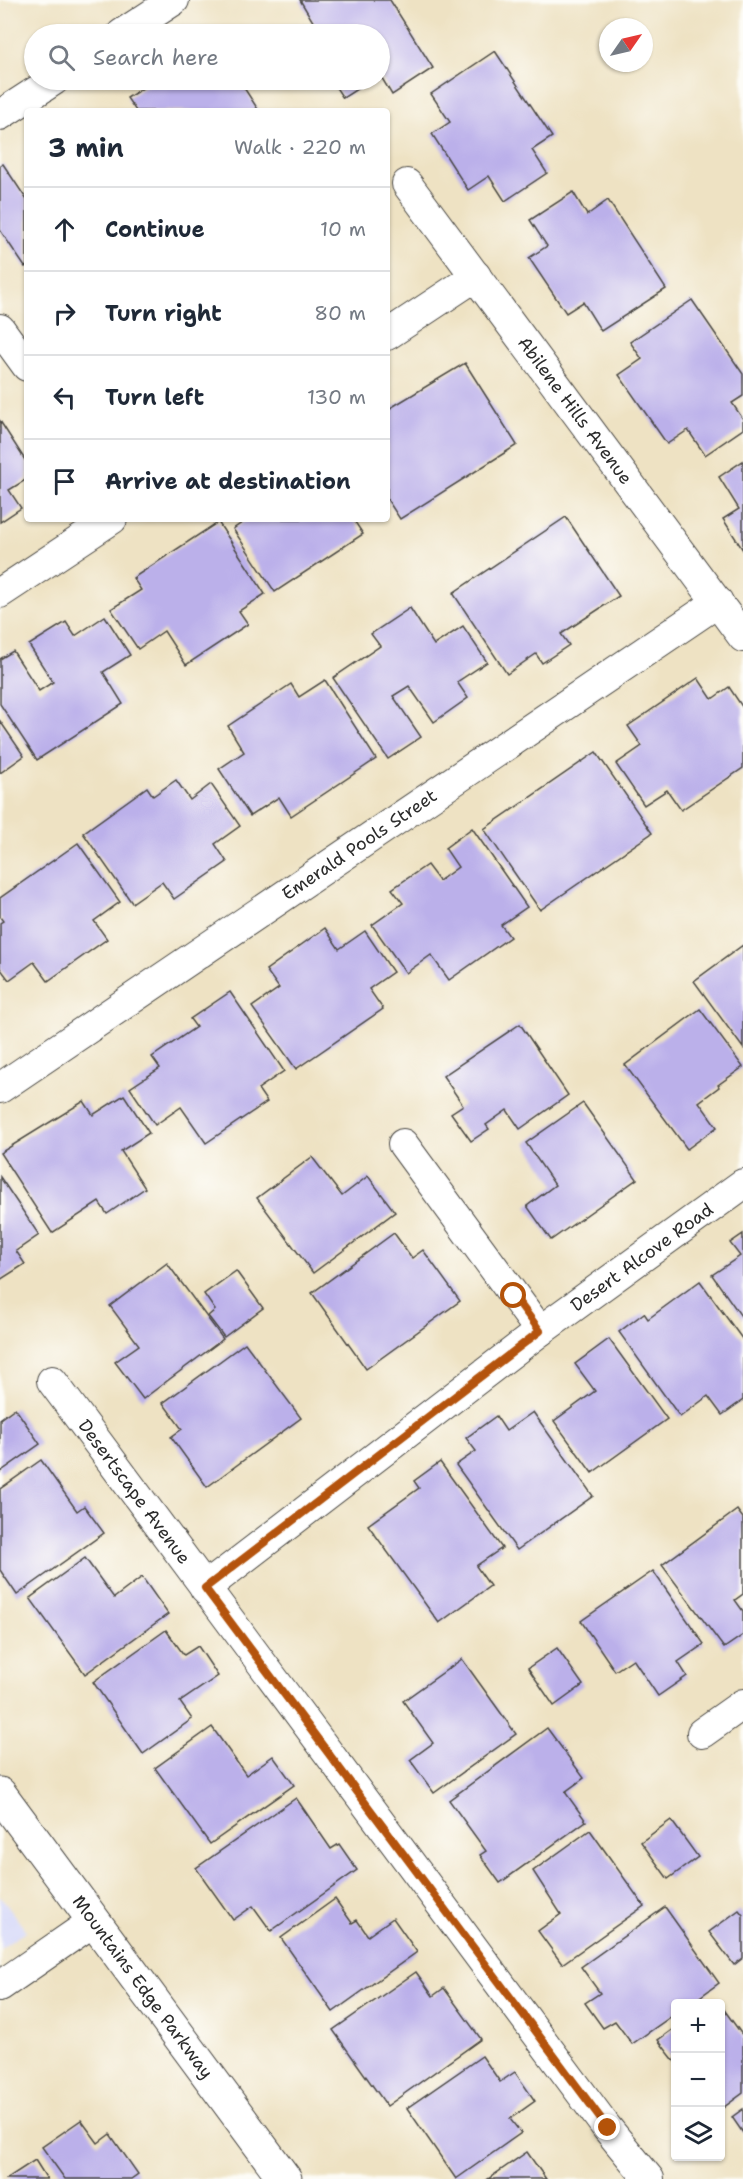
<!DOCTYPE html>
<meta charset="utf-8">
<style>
:root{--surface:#fff;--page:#f2f2f3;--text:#1f2937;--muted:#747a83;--line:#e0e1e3}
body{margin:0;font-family:"Shantell Sans",sans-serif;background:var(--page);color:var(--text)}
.controls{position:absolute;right:18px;bottom:18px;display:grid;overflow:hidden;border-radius:6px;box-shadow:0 2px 4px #0004}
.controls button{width:54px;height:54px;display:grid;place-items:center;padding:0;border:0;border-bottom:2px solid var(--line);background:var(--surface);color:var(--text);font:30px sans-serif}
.compass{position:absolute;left:599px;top:18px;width:54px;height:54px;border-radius:50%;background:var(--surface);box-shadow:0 2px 4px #0004;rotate:56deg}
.stop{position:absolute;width:18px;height:18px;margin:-14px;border:4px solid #b45309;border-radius:50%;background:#fff}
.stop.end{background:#b45309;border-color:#fff;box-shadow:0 2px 6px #0008}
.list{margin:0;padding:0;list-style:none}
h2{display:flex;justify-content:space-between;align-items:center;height:78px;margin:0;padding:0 24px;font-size:26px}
h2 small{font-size:20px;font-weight:400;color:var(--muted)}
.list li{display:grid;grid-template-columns:39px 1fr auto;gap:18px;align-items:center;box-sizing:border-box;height:84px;padding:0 24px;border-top:2px solid var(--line)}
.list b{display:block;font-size:22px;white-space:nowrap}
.list em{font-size:20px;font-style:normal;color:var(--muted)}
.icon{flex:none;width:33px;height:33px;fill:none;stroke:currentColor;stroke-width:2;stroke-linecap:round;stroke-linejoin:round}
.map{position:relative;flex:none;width:743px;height:2179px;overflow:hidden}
.search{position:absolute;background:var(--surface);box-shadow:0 2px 4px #0004;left:24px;top:24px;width:366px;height:66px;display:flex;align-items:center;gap:15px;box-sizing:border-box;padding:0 21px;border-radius:33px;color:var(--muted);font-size:22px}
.panel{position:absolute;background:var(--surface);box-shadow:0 2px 4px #0004;left:24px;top:108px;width:366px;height:414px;border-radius:6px}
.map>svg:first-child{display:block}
</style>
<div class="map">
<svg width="743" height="2179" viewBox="0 0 743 2179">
<rect width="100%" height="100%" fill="#fdfcf7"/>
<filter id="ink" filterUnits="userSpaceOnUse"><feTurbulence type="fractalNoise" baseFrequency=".0167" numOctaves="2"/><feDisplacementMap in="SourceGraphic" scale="12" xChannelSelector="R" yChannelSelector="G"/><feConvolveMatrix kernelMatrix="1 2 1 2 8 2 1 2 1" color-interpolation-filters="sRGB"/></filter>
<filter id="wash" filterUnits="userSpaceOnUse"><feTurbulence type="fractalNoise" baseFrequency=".008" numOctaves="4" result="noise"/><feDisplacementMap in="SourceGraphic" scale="24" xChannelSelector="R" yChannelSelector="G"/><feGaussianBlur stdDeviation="1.35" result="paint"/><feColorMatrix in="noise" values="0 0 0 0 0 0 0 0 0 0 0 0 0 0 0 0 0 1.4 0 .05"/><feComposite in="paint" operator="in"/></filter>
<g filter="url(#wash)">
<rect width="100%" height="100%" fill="#eee2c3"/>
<polygon fill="#d5d8f9" points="0,1896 26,1931 0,1949"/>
<g id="blocks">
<g fill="#bbb0ea">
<polygon points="300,0 390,0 433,68 392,95 380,75 380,34 301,34 315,25"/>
<polygon points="495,51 552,137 532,150 547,173 505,201 489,176 468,190 432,134 450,122 431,94"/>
<polygon points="155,80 239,80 259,111 136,111 127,98"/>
<polygon points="331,80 371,80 343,98"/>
<polygon points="3,164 27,200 27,266 25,267 0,230 0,166"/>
<polygon points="573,192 587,215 608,200 666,289 601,331 583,302 566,313 529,258 547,246 530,220"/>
<polygon points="692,300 743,374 743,396 732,403 743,419 743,429 705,455 688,430 667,444 619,375 642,359 630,342"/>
<polygon points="465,363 517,445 400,519 387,499 387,410"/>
<polygon points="0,421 27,463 27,479 9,490 21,508 0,522"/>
<polygon points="743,461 743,550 723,519 739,509 719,477"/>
<polygon points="566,517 619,596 561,634 569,645 542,663 536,654 507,674 453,593"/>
<polygon points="248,519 353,519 363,534 275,592 233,529"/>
<polygon points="218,522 265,594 239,611 248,624 186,665 164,631 138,649 111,609 141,590 133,578"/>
<polygon points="410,608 434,645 463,626 487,662 457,682 468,698 434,722 409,686 393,696 421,737 388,759 333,678 380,646 371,634"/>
<polygon points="105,616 130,655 103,672 123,704 37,760 0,704 0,659 13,651 39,691 53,682 29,645 66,622 75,636"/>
<polygon points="698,678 712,699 729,687 743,708 743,768 681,810 667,790 644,805 616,764 642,746 628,726"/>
<polygon points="325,680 376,759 291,816 279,797 250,816 219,769 244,752 228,726 291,684 299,697"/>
<polygon points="0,721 24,756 0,773"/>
<polygon points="596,752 652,833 540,910 484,829"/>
<polygon points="176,780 190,800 211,784 240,826 215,844 227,862 174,899 162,882 132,903 83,833 147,787 153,796"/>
<polygon points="472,828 527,907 501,925 510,937 449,980 431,955 406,973 372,925 403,903 392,889 427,865 439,881 458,867 445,848"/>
<polygon points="78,843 120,902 94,921 107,939 48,981 34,962 9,980 0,968 0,923 3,921 0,917 0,898"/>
<polygon points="325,928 339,949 365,931 393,972 369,989 383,1009 296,1069 252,1007 279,988 266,970"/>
<polygon points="743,945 743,1048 694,981"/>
<polygon points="230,992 284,1071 258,1089 267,1102 206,1143 181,1107 155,1125 130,1088 160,1068 152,1057 196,1027 190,1019"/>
<polygon points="700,1009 743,1067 718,1085 719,1087 699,1102 717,1127 687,1149 625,1065"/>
<polygon points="520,1024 568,1095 520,1129 507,1110 486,1125 489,1129 471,1141 451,1113 463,1105 443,1076"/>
<polygon points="124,1095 149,1133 121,1151 145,1188 107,1214 99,1202 52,1233 0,1153 84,1101 93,1115"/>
<polygon points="583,1103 637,1179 551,1240 527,1206 555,1185 526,1143"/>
<polygon points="312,1157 342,1196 368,1176 395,1212 313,1273 257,1198"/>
<polygon points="0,1177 39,1235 16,1251 25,1264 0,1280"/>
<polygon points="394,1233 412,1258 423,1250 460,1301 366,1369 312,1293"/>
<polygon points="743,1234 743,1319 712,1275 740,1256 730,1243"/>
<polygon points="167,1263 223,1339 143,1399 115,1362 139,1345 110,1306"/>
<polygon points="236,1271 263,1308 224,1337 208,1316 215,1310 204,1294"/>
<polygon points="700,1281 743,1340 743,1400 722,1415 708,1396 680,1417 619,1332 644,1313 648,1319"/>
<polygon points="609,1339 667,1419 592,1473 554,1421 595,1391 575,1364"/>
<polygon points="245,1343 301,1418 207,1487 171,1437 182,1429 163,1403"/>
<polygon points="15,1408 40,1444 0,1472 0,1419"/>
<polygon points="533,1412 593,1496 517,1550 456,1465 476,1451 466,1438 496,1416 506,1431"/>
<polygon points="41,1460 77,1511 84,1506 104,1533 17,1595 0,1570 0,1489"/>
<polygon points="440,1462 502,1548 476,1566 490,1586 439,1623 368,1525 419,1488 414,1481"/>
<polygon points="737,1510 743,1518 743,1594 735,1600 743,1611 743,1635 724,1648 662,1565"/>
<polygon points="85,1558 114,1598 142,1577 168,1614 85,1674 30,1598"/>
<polygon points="653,1571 704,1644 678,1662 687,1676 658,1696 633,1659 615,1671 581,1621"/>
<polygon points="166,1630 184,1655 198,1646 218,1676 180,1702 192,1719 143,1754 93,1682"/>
<polygon points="557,1648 583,1685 554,1706 528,1668"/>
<polygon points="462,1659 516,1734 434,1793 410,1760 433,1743 403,1701"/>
<polygon points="212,1727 246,1775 273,1756 294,1785 210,1844 155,1768"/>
<polygon points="547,1728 584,1778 565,1792 586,1821 500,1883 480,1855 486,1851 449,1800"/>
<polygon points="296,1798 331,1849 339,1844 357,1870 271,1931 253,1906 233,1920 196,1868"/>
<polygon points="671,1820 698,1857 668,1879 641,1842"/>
<polygon points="590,1830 644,1906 562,1964 538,1931 561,1914 533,1871"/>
<polygon points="335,1899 352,1923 357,1920 368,1936 393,1918 417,1952 333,2012 281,1938"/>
<polygon points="665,1907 719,1983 690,2004 676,2004 676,2013 632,2044 615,2021 603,2028 585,2003 600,1993 581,1967"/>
<polygon points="739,1910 743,1915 743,1958 734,1965 709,1932"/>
<polygon points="416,1972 433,1996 444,1988 481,2039 387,2106 333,2030"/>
<polygon points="720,2004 743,2036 743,2093 720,2110"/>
<polygon points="676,2027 676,2063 658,2040"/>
<polygon points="482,2056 500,2082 515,2072 535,2101 510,2119 521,2133 456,2179 407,2108"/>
<polygon points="743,2109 743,2133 732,2117"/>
<polygon points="81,2120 98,2143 110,2134 138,2174 131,2179 65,2179 42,2147"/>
<polygon points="527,2152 546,2179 488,2179"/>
<polygon points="35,2160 47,2179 6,2179"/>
</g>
</g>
</g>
<g filter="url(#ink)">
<use href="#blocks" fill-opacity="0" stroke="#484642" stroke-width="1.5"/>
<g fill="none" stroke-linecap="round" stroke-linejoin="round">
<g stroke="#484642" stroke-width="32">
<g id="street">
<polyline points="122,34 174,0"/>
<polyline points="0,115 54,80"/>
<path id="s1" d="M407,184L743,637"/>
<polyline points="0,329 27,366"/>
<polyline points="387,335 476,276"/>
<polyline points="0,593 112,519"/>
<path id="s2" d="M0,1088L718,602"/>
<polyline points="403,1144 540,1331"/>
<path id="s3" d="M52,1381L607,2128L649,2179"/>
<path id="s4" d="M205,1588L540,1331L743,1184"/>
<polyline points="702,1733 743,1704"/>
<polyline points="0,1986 94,1921"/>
</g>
</g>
<g stroke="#484642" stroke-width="35">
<g id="secondary">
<path id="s5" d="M0,1794L285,2179"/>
</g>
</g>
<use href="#street" stroke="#fff" stroke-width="30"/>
<use href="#secondary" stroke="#fff" stroke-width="33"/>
</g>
</g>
<g fill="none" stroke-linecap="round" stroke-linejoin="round" filter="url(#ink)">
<polyline stroke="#b45309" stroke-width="8" points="514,1296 540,1331 205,1588 608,2128"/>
</g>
<g text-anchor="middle" stroke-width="4.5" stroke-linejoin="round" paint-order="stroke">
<g font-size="18" fill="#2b2b2b" stroke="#fdfcf7">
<text dy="6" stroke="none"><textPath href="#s1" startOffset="282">Abilene Hills Avenue</textPath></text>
<text dy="6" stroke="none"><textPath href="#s2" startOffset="434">Emerald Pools Street</textPath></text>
<text dy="6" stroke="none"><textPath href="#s4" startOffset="548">Desert Alcove Road</textPath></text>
<text dy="6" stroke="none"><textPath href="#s3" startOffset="138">Desertscape Avenue</textPath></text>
<text dy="6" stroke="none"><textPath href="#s5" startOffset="240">Mountains Edge Parkway</textPath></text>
</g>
</g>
</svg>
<div class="controls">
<button>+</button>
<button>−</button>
<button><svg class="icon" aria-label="layers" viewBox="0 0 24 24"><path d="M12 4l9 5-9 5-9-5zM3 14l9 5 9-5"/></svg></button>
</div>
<svg class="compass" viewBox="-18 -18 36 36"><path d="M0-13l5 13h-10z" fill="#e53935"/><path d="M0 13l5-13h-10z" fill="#747a83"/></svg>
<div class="stop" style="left:514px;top:1296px"></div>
<div class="stop end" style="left:608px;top:2128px"></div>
<div class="search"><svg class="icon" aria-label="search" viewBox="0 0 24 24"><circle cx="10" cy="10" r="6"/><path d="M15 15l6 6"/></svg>Search here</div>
<section class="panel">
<h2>3 min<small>Walk · 220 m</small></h2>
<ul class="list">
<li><svg class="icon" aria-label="ahead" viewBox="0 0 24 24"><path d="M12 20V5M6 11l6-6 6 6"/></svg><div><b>Continue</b></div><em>10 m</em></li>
<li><svg class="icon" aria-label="right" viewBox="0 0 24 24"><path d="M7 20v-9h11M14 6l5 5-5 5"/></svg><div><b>Turn right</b></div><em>80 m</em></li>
<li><svg class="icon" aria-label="left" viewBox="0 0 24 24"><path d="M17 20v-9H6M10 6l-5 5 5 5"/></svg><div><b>Turn left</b></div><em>130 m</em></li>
<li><svg class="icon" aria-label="arrive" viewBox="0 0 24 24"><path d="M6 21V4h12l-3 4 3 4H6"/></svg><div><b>Arrive at destination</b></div></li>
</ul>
</section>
</div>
